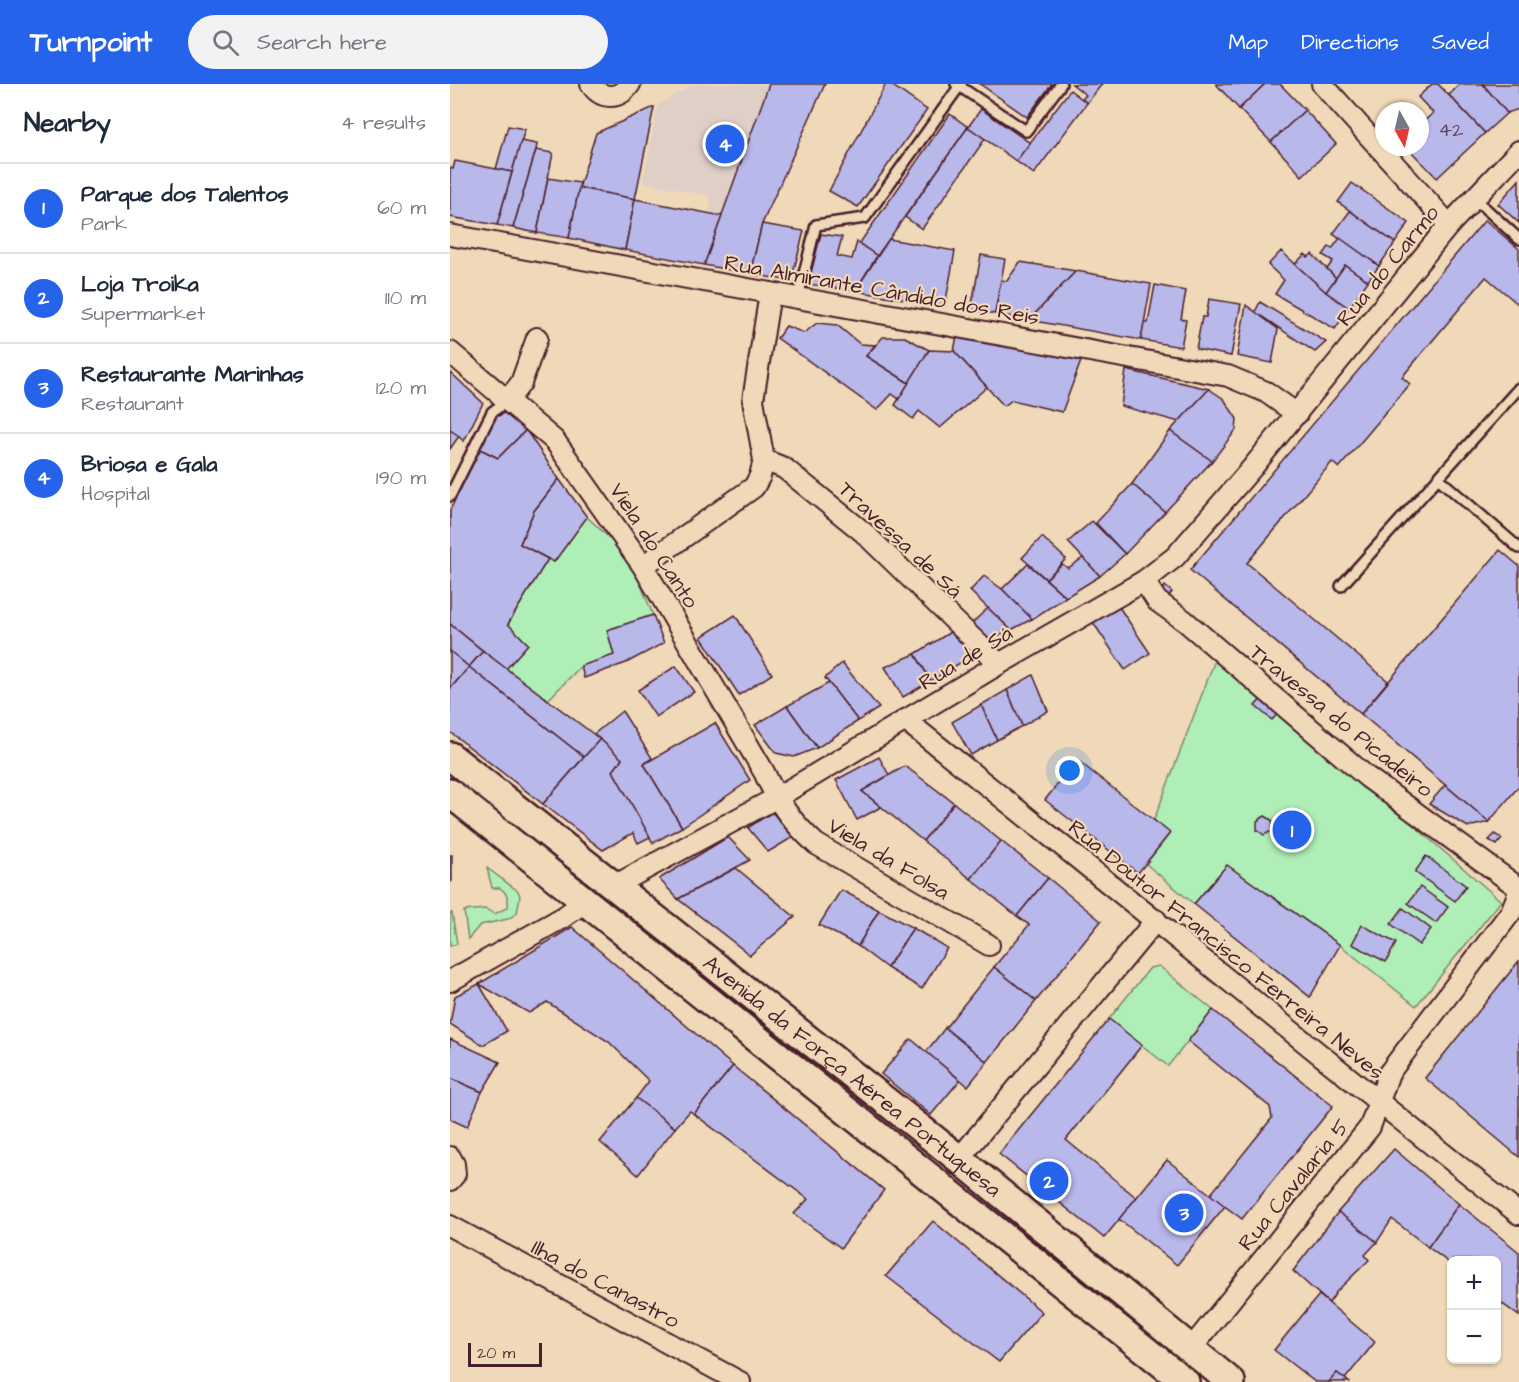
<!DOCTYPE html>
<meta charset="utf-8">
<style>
:root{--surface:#fff;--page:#f2f2f3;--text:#1f2937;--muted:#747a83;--line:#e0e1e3;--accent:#2563eb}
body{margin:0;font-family:"Architects Daughter",sans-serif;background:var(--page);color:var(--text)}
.controls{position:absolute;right:18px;bottom:18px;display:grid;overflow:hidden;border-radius:9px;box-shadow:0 2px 4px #0004}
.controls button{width:54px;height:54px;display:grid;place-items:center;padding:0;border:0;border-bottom:2px solid var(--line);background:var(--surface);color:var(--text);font:30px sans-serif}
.compass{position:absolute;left:925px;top:18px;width:54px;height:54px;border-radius:50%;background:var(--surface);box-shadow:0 2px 4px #0004;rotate:172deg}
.scale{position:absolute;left:18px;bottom:15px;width:74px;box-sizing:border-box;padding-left:6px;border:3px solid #4a1f2b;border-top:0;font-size:16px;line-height:21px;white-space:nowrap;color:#4a1f2b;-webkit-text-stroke:4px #efd9b8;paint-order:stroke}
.you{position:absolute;left:620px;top:687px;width:21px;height:21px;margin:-15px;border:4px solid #fff;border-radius:50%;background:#1a73e8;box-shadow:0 0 0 9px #1a73e833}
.badge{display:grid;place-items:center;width:39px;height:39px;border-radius:50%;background:var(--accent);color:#fff;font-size:20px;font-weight:700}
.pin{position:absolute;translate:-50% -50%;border:3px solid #fff;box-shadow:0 2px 6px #0006}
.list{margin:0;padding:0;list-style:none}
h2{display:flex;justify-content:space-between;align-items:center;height:78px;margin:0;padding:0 24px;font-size:26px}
h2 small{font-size:20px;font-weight:400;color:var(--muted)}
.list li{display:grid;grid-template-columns:39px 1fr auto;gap:18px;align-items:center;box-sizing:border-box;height:90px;padding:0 24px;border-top:2px solid var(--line)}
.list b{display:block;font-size:22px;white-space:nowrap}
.list p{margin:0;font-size:20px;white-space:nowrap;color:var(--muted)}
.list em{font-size:20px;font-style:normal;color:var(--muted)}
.icon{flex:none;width:33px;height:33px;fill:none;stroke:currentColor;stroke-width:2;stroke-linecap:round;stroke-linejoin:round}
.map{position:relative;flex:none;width:1069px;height:1298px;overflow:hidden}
header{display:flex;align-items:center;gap:36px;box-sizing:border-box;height:84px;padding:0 30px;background:var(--accent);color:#fff}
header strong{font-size:28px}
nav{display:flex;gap:33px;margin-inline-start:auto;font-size:21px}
.search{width:420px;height:54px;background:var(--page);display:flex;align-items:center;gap:15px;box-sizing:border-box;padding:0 21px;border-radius:33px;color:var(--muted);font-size:22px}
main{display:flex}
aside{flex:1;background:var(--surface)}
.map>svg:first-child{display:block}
</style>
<header>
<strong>Turnpoint</strong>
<div class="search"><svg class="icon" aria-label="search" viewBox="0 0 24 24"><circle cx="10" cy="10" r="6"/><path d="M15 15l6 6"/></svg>Search here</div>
<nav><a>Map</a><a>Directions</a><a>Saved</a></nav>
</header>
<main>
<aside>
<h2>Nearby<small>4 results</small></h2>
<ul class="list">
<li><span class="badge">1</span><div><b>Parque dos Talentos</b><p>Park</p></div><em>60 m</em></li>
<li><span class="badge">2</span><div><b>Loja Troika</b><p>Supermarket</p></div><em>110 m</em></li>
<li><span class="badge">3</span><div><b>Restaurante Marinhas</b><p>Restaurant</p></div><em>120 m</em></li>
<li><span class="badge">4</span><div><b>Briosa e Gala</b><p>Hospital</p></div><em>190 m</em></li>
</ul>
</aside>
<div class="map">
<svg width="1069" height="1298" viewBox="0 0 1069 1298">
<rect width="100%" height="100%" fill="#efd9b8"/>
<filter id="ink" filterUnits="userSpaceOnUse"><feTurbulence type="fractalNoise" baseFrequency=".0167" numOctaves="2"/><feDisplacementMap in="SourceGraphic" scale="12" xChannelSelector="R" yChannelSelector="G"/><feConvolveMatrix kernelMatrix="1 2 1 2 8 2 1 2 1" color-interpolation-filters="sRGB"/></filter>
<g filter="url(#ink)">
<polygon fill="#dfcfc7" points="244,0 375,0 312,140 300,190 254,181 271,133 258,130 261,117 259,112 193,98 208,21"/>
<g fill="#afefb7" stroke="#7c8771" stroke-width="1.5">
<polygon points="137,433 170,464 190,499 203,531 157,546 164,571 131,582 98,616 56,585 78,560 58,540 98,475 104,478"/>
<polygon points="767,571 1051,817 966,922 890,861 777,781 744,820 696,780 720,749 704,736"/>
<path d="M37,784L68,807L70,812L67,829L58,835L30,841L18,855L14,827L35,825L45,830L58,823C59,814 57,809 50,804H42Z"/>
<polygon points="0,829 2,829 7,860 0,862"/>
<polygon points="709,882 763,926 718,982 659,935 700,884"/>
</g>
<g fill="#b9b8ea" stroke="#4a1f2b" stroke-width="1.5">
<polygon points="319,0 375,0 312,140 300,190 254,181"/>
<polygon points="436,0 440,0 477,26 408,123 379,107"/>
<polygon points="530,0 602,0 577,33"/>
<polygon points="622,0 652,0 637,19 632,15 636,11"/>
<polygon points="766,0 815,0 789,25"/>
<polygon points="815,0 830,0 855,26 821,58 789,25"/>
<polygon points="982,0 988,0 1035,49 987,94 957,63 970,63 970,41 983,29 968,13"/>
<polygon points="1010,0 1033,0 1057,29 1035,49 999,11"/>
<polygon points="1033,0 1069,0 1069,25 1057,29"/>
<polygon points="620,6 637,19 584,90 566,77"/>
<polygon points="204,23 185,115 129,104 146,49"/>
<polygon points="531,25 580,59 566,77 518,43"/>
<polygon points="855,26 886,60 852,92 821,58"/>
<polygon points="500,30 518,43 427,172 409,160"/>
<polygon points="58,42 75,45 62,88 46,85"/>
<polygon points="518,43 535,55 472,145 455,133"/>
<polygon points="71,57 87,60 86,66 63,144 47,141"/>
<polygon points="86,66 103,69 87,149 63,144"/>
<polygon points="5,77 62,88 47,141 0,133 0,84 3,85"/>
<polygon points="98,94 130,99 119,154 87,149"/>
<polygon points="1069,96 1069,139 1048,120"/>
<polygon points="902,99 959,139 945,159 888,118"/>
<polygon points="129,104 185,115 175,166 119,154"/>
<polygon points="185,115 272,132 254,181 175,166"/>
<polygon points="900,127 945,159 929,182 883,150"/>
<polygon points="1035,136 1069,165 1069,221 1036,193 952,293 960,300 889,384 882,378 797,479 938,597 911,630 740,486"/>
<polygon points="312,140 354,147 341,197 300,190"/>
<polygon points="371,150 392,153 387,172 402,175 407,158 427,172 405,207 358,200"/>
<polygon points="890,154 929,182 918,197 895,181 886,194 877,185 883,177 873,171 879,163 882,165"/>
<polygon points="439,155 505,167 495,222 405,207"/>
<polygon points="831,167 876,208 899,224 885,245 825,210 834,196 818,181"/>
<polygon points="855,170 858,173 862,170 886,194 876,208 845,180"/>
<polygon points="531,171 555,175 545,230 521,226"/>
<polygon points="570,178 626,187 579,236 545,230 551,196 557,197"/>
<polygon points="895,181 918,197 899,224 876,208"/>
<polygon points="626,187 701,200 691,256 579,236"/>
<polygon points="705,201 736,207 731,235 736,236 731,263 691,256 694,239 698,239"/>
<polygon points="759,215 791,220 781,272 746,265 752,233 756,233"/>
<polygon points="810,218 876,258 865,268 805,228"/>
<polygon points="796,221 828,245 822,279 787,272"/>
<polygon points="367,239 387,241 410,260 425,261 416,272 459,299 449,315 442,310 427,326 327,254 336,242 354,249"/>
<polygon points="507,252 631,277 612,328 562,316 554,322 504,267"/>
<polygon points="433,253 455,253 479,266 459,299 416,272"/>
<polygon points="479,266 504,267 537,303 490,344 469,327 463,335 445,321"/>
<polygon points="676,286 759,305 729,338 671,322"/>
<polygon points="0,288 33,319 14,357 0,346"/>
<polygon points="759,305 774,315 787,335 786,346 762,377 720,347"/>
<polygon points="54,329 76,346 48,374 30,365 46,333"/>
<polygon points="0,346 9,352 0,365"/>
<polygon points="76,346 109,395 84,427 70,460 98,475 58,540 78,560 56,585 0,540 0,426 30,365 48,374"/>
<polygon points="720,347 762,377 715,428 682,400"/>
<polygon points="109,395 137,433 104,478 70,460 84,427"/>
<polygon points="682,400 715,428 675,470 646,439"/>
<polygon points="642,437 675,470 650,492 618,458"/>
<polygon points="592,453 616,475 596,495 572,474"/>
<polygon points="1050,466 1069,482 1069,702 1039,738 911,630"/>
<polygon points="633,474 650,492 616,513 596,495 612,480 618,484"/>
<polygon points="578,480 616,513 582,535 552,505"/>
<polygon points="534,492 552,505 582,535 561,546 520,507"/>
<polygon points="715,502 722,508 717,515 709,509"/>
<polygon points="667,520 700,569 675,586 642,537"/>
<polygon points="538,524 561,546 536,557 518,543"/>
<polygon points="203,531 214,559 176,579 134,594 131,582 164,571 157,546"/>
<polygon points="285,531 322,590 289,611 251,553"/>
<polygon points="0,540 33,567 19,583 0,567"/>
<polygon points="502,547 526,569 481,597 465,570"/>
<polygon points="0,567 19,583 0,605"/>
<polygon points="33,567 150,655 134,673 19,583"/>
<polygon points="465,570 481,597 453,613 435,583"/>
<polygon points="392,579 429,624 408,637 375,594"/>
<polygon points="226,582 244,608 206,633 188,606"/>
<polygon points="19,583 134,673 93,720 0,648 0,605"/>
<polygon points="583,591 598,627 572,642 557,606"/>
<polygon points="379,599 408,637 367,664 337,622"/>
<polygon points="557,606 572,642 547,656 531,621"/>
<polygon points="814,612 831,626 822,636 805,622"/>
<polygon points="531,621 547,656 521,671 502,638"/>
<polygon points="337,622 367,664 344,673 326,669 305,641"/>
<polygon points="172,627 202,674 194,680 232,743 203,759 163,687 172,675 144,650"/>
<polygon points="265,639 300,696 232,743 194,680"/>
<polygon points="150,655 172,675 163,687 200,753 188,759 183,749 153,766 93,720"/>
<polygon points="429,673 439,691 412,707 431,723 407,736 386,696"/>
<polygon points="627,676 720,749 688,789 595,716"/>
<polygon points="455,682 504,719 473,757 412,707"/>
<polygon points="995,701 1039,738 1018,743 979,720"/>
<polygon points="504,719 551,757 521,795 473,757"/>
<polygon points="322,728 343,753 318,768 298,744"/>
<polygon points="815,732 823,737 822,747 814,751 807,746 807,737"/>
<polygon points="1045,750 1052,755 1047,761 1039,756"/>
<polygon points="278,753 300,776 228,815 209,795"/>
<polygon points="551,757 598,794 567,832 521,795"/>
<polygon points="0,771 2,771 2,797 0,798"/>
<polygon points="976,772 1016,802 1005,817 965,788"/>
<polygon points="777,781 890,861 860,913 744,820"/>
<polygon points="286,784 345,833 300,871 228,815"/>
<polygon points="598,794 651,837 586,917 544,883 579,841 567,832"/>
<polygon points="970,803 998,823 986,839 958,819"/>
<polygon points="391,806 429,826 408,862 369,841"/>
<polygon points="953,824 981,845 969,861 941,840"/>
<polygon points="429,826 463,844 437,884 408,862"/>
<polygon points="912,841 946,859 936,878 902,860"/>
<polygon points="122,843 283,982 244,1030 240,1027 225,1044 186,1014 199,997 159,958 97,918 79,929 29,900"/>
<polygon points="463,844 497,864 472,905 437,884"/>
<polygon points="1069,877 1069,1073 975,994"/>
<polygon points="544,883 586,917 537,978 495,944"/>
<polygon points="29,900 57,947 33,961 0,940 5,912"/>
<polygon points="763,926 883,1022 792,1135 760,1111 822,1034 820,1023 738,957"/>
<polygon points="659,935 692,961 616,1056 687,1114 654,1154 549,1070"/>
<polygon points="495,944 537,978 518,1002 476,968"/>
<polygon points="0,955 50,978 32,1008 0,994"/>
<polygon points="461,955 510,996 481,1031 431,990"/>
<polygon points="283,982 434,1106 391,1164 344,1130 358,1115 244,1030"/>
<polygon points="0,994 32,1008 17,1043 0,1035"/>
<polygon points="186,1014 225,1044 188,1091 150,1058"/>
<polygon points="944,1065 1009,1120 978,1163 942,1135 927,1158 888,1128"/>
<polygon points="717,1076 775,1122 727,1181 669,1135"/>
<polygon points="1009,1120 1069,1168 1069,1232 1046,1215 1046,1176 1002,1176 1002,1181 978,1163"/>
<polygon points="888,1128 927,1158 915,1171 919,1176 887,1207 879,1219 843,1187"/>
<polygon points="483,1137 592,1228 549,1278 436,1192"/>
<polygon points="869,1211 925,1258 895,1295 887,1289 879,1298 865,1298 824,1266"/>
<polygon points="887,1289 899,1298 879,1298"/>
</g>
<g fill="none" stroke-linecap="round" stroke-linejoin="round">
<g stroke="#4a1f2b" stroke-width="14">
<g id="lane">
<polyline points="506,0 576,47 611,0"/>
<polyline points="1024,114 1069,155"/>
<polyline points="348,214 366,141 415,134 511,0"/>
<polyline points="988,394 1069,464"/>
<polyline points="0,412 42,328 57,317"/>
<polyline points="891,502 1069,304"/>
</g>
</g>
<g stroke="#4a1f2b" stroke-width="24">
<g id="street">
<path d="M141,0C151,16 169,16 180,0"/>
<polyline points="872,0 999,141"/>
<polyline points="0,151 778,292 816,308 847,330"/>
<path d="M0,268L105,357L193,482L314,688C328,719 341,737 366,760L539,861"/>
<polyline points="57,317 71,299 87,254"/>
<polyline points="314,376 334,384 413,448 549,580"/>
<polyline points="193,482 304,403 310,392 314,376 303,316 320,209"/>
<polyline points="694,497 707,517 735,537 917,693 1069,804"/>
<path d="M455,636C661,799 863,967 1069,1130"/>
<polyline points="164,802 326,714 549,580 694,497 725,473 802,384 999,141 1069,67"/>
<polyline points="0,897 112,834 135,818"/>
<polyline points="0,1073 4,1080 5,1090 0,1096"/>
<polyline points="509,1075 706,836"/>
<polyline points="0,1142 290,1298"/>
<polyline points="740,1266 920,1043 939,989 1061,828 1069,808"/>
</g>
</g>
<g stroke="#4a1f2b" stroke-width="32">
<g id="secondary">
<path id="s1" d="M0,672L509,1075L781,1298"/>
<polyline points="0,709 735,1298"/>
</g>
</g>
<use href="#lane" stroke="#efd9b8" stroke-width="9"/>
<use href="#street" stroke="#efd9b8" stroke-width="20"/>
<use href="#secondary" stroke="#efd9b8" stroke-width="27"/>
</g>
</g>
<g text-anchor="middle" stroke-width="4.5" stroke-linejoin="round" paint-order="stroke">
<g font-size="20" fill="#66455b">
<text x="1001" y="52">42</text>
</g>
<g font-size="22" fill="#4a1f2b" stroke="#efd9b8">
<text transform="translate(937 181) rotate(-51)" y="8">Rua do Carmo</text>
<text transform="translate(432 205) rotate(10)" y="8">Rua Almirante Cândido dos Reis</text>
<text transform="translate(451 455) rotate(43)" y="8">Travessa de Sá</text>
<text transform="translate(205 461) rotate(57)" y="8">Viela do Canto</text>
<text transform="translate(515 573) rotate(-31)" y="8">Rua de Sá</text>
<text transform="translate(892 636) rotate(39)" y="8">Travessa do Picadeiro</text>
<text transform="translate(439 774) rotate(31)" y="8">Viela da Folsa</text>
<text transform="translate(777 865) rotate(39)" y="8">Rua Doutor Francisco Ferreira Neves</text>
<text dy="8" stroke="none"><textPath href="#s1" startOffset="514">Avenida da Força Aérea Portuguesa</textPath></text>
<text transform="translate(843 1100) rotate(-51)" y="8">Rua Cavalaria 5</text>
<text transform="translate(156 1199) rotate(28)" y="8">Ilha do Canastro</text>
</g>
</g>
</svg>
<div class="controls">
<button>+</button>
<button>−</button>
</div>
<svg class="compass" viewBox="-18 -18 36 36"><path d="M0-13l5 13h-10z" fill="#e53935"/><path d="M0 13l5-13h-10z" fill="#747a83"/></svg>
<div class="scale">20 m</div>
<div class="you"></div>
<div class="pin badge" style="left:842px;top:746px">1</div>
<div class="pin badge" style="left:599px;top:1097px">2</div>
<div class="pin badge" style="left:734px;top:1129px">3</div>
<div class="pin badge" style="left:275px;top:60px">4</div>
</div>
</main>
